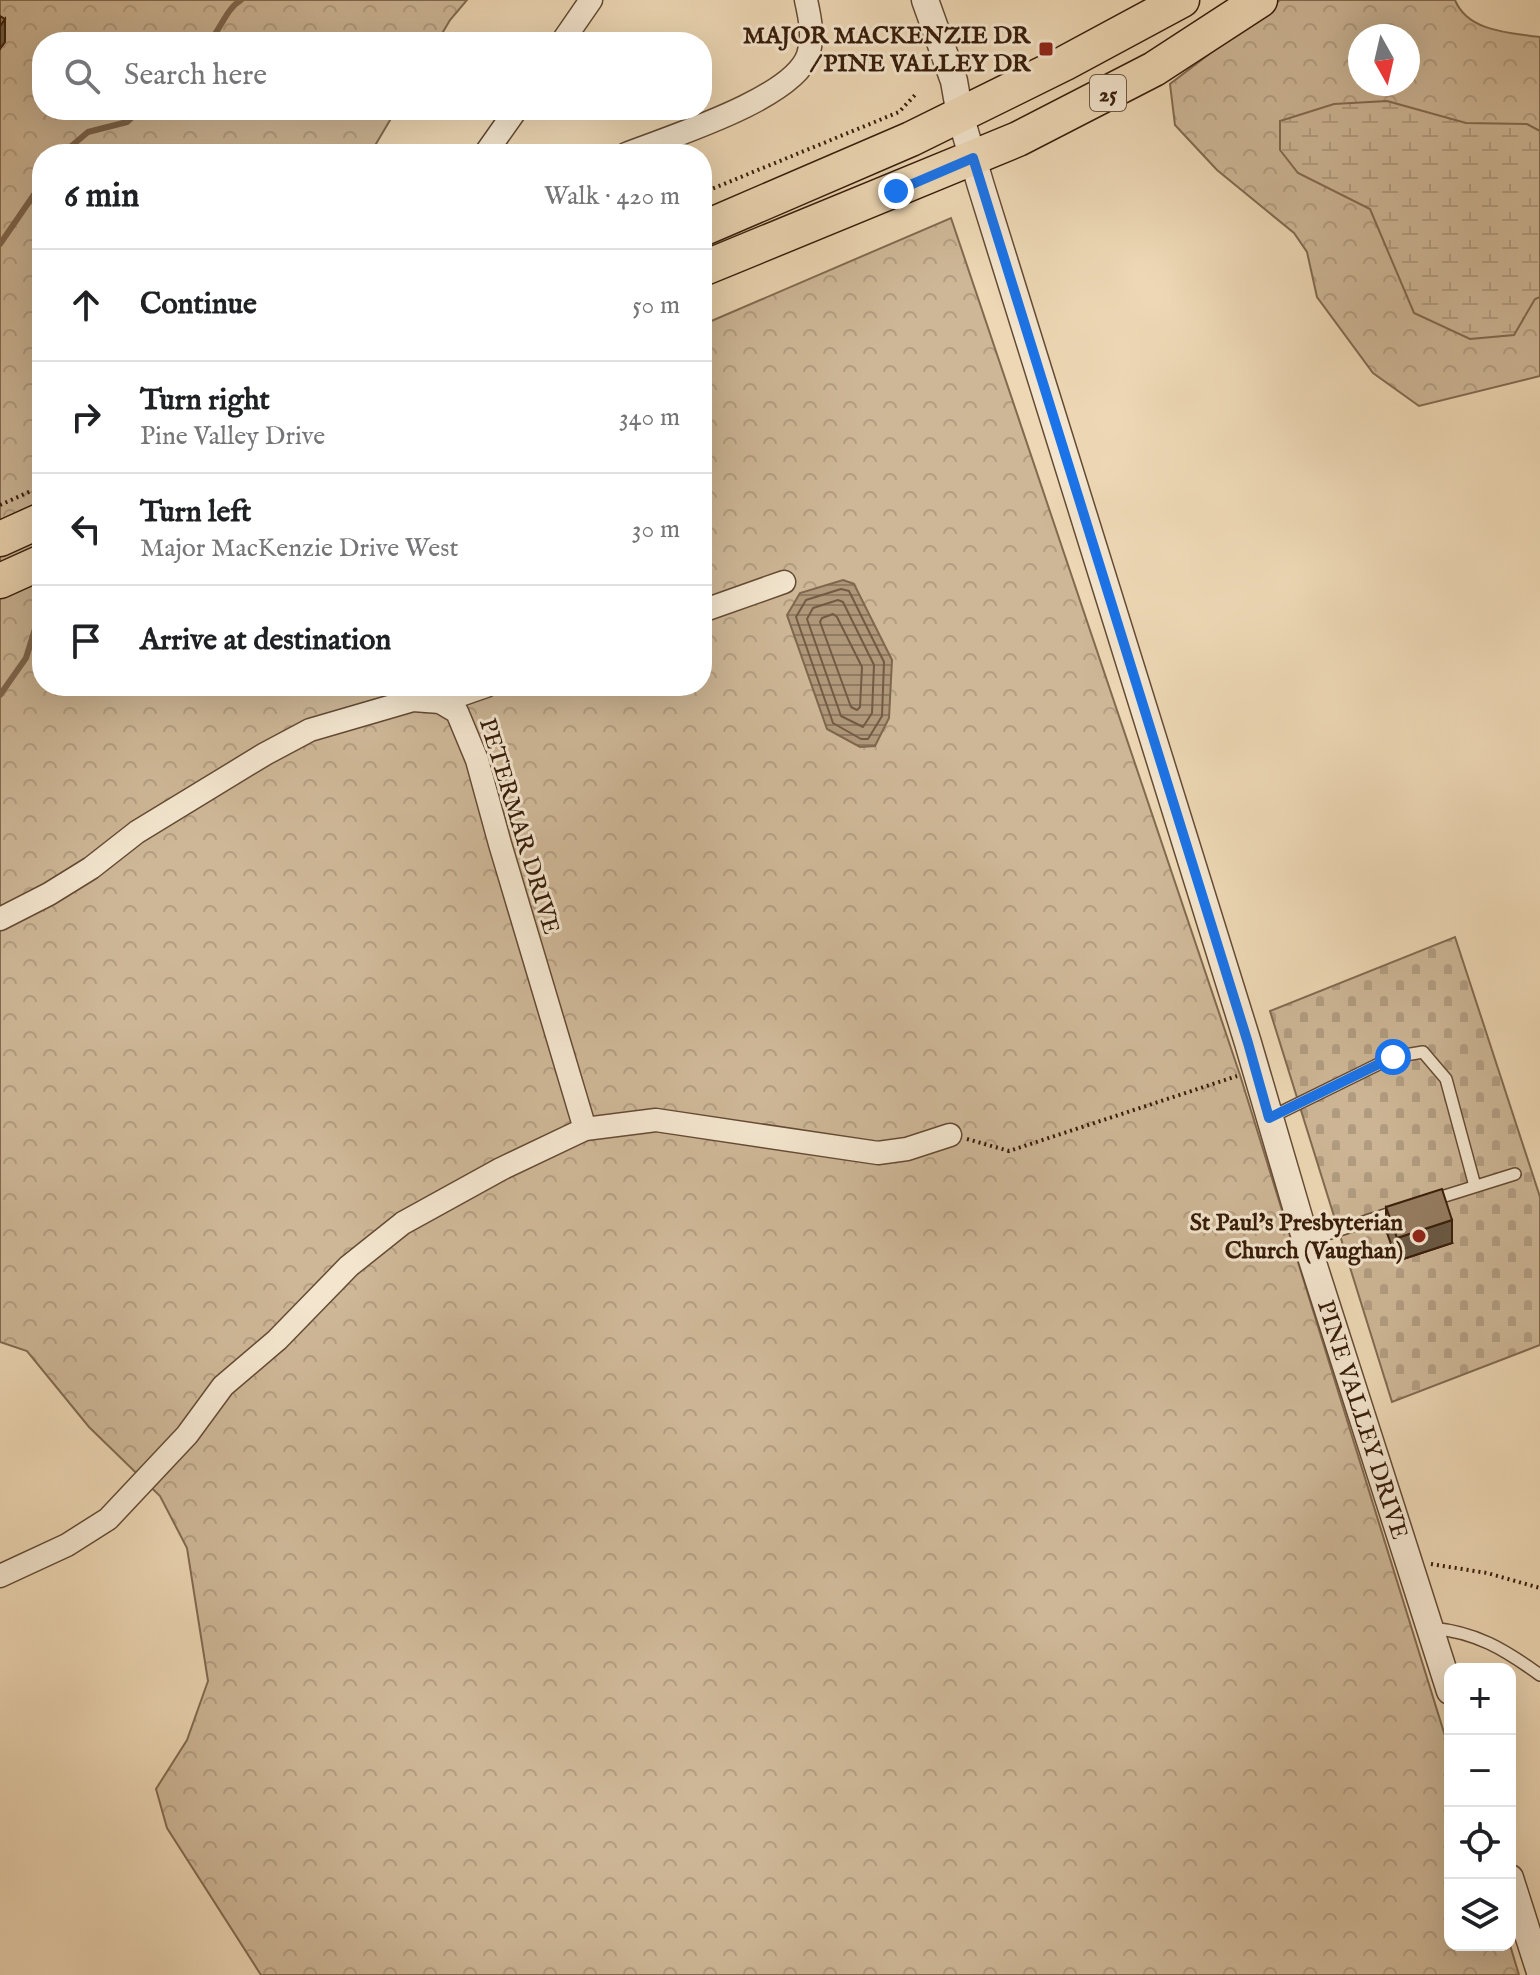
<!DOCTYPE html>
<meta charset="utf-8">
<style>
:root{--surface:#fff;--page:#f2f2f2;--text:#202124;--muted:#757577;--line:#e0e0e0}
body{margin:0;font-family:"IM FELL English",serif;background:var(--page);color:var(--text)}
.controls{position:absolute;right:24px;bottom:24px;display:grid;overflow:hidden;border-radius:16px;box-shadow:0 8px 32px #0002}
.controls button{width:72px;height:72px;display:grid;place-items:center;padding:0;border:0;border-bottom:2px solid var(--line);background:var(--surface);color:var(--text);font:40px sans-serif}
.compass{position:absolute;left:1348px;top:24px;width:72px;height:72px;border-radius:50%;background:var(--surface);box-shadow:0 8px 32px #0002;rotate:172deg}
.stop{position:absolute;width:24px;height:24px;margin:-18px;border:6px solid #1a73e8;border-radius:50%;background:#fff}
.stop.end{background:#1a73e8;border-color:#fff;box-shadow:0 2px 8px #0008}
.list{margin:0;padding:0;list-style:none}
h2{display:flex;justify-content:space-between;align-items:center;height:104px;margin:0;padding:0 32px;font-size:34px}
h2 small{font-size:26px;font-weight:400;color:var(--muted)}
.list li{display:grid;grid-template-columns:52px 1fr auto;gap:24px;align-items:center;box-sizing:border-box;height:112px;padding:0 32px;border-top:2px solid var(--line)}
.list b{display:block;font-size:30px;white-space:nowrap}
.list p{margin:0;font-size:26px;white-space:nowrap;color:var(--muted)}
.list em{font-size:26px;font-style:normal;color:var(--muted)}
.icon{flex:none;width:44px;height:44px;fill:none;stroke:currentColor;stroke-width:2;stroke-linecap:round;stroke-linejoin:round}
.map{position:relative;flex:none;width:1540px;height:1975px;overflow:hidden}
.search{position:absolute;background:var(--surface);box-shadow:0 8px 32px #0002;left:32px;top:32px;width:680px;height:88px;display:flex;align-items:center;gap:20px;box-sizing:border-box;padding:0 28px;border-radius:32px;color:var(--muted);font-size:30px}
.panel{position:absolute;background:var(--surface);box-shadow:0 8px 32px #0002;left:32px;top:144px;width:680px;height:552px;border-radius:32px}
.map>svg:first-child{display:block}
</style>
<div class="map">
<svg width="1540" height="1975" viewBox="0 0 1540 1975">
<defs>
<pattern id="forest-crowns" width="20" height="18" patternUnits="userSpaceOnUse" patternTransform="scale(2)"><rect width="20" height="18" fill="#ceb797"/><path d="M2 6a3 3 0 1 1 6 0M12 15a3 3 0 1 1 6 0" fill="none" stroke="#b29d81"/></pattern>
<pattern id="wetland-marsh" width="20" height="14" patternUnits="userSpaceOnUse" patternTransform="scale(2)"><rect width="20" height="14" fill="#ceb797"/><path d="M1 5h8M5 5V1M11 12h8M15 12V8" fill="none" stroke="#b29d81"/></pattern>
<pattern id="cemetery-stones" width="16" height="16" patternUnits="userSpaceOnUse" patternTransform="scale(2)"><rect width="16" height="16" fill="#ceb797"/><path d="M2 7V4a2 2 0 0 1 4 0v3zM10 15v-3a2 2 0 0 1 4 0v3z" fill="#b29d81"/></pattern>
<pattern id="water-rules" width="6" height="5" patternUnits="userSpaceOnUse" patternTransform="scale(2)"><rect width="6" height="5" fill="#af977a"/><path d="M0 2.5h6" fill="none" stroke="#8f7a62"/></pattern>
</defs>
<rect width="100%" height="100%" fill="#edd7b4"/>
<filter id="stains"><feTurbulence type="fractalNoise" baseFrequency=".0025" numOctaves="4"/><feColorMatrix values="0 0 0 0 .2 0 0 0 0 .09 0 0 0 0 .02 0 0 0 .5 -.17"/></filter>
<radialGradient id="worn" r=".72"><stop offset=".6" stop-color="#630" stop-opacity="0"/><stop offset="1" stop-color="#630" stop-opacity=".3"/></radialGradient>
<g fill="url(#forest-crowns)" stroke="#826a50" stroke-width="2" fill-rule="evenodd">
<polygon points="0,0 467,0 450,20 437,42 42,42 42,110 396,110 370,154 42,154 42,686 702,686 702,325 951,218 1240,1075 1450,1752 1450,1945 1510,1945 1519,1975 261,1975 167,1828 156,1789 187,1740 208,1681 187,1548 160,1496 89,1427 27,1351 0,1342"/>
<path d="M1280,0H1455C1468,32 1511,33 1540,37V376L1419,406L1373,373L1317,297L1307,252L1294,233L1217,170L1175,125L1170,84ZM1360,36H1408V84H1360Z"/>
</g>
<polygon fill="url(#wetland-marsh)" stroke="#826a50" stroke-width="2" points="1387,101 1466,123 1527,124 1540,131 1540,297 1535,299 1514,335 1470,339 1414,313 1370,209 1298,173 1280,150 1280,121 1334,104"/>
<polygon fill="url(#cemetery-stones)" stroke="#826a50" stroke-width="2" points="1455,937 1540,1197 1540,1345 1392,1402 1270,1011"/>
<polygon fill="url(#water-rules)" stroke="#7f664d" stroke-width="2" points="843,580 854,584 892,660 889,718 875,746 860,747 827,729 787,615 800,593"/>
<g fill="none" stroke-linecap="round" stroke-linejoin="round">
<g stroke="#735a42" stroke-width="2">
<polygon points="841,589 849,591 884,662 882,716 868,739 861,739 833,723 796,617 806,600"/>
<polygon points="838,600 843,602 874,665 872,713 863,727 841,716 807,619 813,608"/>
<polygon points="833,614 837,617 862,667 860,707 857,710 851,707 820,622 822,618"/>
</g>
<g stroke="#7f664d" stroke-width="6">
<path d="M209,42C221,29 226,9 241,0"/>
<polyline points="62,154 88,132 127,122 140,110"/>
<polyline points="0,244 42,183"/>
<polyline points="0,695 26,658 39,616"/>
</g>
<g stroke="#644b34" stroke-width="14">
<g id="service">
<polyline points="1269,1118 1393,1057 1423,1052 1446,1079 1475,1186"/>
<polyline points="1432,1200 1515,1174"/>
<polyline points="1306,1241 1400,1210"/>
<path d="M1431,1628C1476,1632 1504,1649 1540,1675"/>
</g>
</g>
<g stroke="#644b34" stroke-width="25">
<g id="minor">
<polyline points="562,42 591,0"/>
<polyline points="485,154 516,110"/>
<path d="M626,154C669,137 793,99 808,55C814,37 810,18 806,0"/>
<polyline points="702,611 784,582"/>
<polyline points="440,702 486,686"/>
<polyline points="0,919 49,894 91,868 137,832 265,754 310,730 413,700 440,702 457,712 477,760 500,844 585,1129"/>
<polyline points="0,1576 67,1545 108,1519 187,1435 223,1386 277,1340 349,1266 403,1223 501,1169 585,1129 656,1120 878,1153 907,1149 950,1135"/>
</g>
</g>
<g stroke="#644b34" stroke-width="29">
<g id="tertiary">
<path id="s1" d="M925,0L954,81L960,115L981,186L1248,1043L1306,1241L1450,1691"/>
<polyline points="1510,1878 1540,1972"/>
</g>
</g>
<g stroke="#371c09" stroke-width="37">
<g id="primary">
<polyline points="702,229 911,139 1065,63 1182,0"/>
<polyline points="702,269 1018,139 1154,69 1260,0"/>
<polyline points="0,539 42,520"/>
<polyline points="0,581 42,562"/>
</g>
</g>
<g stroke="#371c09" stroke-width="4" stroke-dasharray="2 4" stroke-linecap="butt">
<polyline points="702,193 899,112 915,95"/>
<polyline points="0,505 42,486"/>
<polyline points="967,1139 1009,1151 1237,1076"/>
<polyline points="1431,1564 1487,1573 1540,1588"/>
</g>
<use href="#service" stroke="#f3e5ce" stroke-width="11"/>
<use href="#minor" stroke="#f3e5ce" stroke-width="22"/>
<use href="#tertiary" stroke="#f3e5ce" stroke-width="26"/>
<use href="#primary" stroke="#edd7b4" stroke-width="34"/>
</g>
<polygon fill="#816c54" stroke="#371c09" stroke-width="2" points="1386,1207 1452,1243 1397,1261 1386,1230"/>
<g fill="#695845" stroke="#371c09" stroke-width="2">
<polygon points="5,19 5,42 0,49 0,26"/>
<polygon points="1452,1220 1452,1243 1397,1261 1397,1238"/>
</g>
<g fill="#967d62" stroke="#371c09" stroke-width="2">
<polygon points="0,16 5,19 0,26"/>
<polygon points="1442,1189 1452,1220 1397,1238 1386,1207"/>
</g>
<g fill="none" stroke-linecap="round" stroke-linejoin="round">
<polyline stroke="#1a73e8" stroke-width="10" points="896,191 973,158 1248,1043 1269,1118 1393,1057"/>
</g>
<g fill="#8f2418" stroke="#f3e5ce" stroke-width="3">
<rect x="1038" y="41" width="16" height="16" rx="4"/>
<circle cx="1419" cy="1236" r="8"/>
</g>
<g text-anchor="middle" stroke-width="6" stroke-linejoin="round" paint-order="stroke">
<rect fill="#f3e5ce" stroke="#6f5844" stroke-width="2" x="1090" y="75" width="36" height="36" rx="6"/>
<g font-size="22" font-weight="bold" fill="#371c09">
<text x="1108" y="101">25</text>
</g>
<g font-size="24" font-weight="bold" fill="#371c09" stroke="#f3e5ce" text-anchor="end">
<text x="1030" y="43">MAJOR MACKENZIE DR<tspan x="1030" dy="28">/ PINE VALLEY DR</tspan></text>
<text x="1403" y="1230">St Paul's Presbyterian<tspan x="1403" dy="28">Church (Vaughan)</tspan></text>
</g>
<g font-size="24" fill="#371c09" stroke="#f3e5ce">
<text transform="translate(520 826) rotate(73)" y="8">PETERMAR DRIVE</text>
<text dy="8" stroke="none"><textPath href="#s1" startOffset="1486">PINE VALLEY DRIVE</textPath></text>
</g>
</g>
<rect width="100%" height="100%" filter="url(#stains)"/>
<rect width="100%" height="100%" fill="url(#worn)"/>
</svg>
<div class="controls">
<button>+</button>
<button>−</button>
<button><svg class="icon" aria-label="locate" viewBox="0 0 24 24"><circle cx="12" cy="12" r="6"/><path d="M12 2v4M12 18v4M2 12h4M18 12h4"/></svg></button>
<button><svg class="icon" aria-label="layers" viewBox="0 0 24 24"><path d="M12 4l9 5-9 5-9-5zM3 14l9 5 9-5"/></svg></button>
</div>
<svg class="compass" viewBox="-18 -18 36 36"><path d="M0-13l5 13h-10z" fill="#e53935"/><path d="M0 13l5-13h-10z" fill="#757577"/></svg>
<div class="stop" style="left:1393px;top:1057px"></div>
<div class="stop end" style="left:896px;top:191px"></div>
<div class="search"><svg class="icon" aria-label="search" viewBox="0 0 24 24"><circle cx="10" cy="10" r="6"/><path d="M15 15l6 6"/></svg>Search here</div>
<section class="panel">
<h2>6 min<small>Walk · 420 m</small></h2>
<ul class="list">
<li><svg class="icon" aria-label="ahead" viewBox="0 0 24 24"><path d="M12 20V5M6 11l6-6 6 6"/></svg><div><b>Continue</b></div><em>50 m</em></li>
<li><svg class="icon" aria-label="right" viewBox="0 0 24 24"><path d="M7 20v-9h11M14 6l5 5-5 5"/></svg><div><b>Turn right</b><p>Pine Valley Drive</p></div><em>340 m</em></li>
<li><svg class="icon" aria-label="left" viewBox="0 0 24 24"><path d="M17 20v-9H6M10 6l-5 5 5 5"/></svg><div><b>Turn left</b><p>Major MacKenzie Drive West</p></div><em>30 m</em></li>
<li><svg class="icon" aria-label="arrive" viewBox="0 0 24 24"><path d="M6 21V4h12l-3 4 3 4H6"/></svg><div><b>Arrive at destination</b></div></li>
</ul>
</section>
</div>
